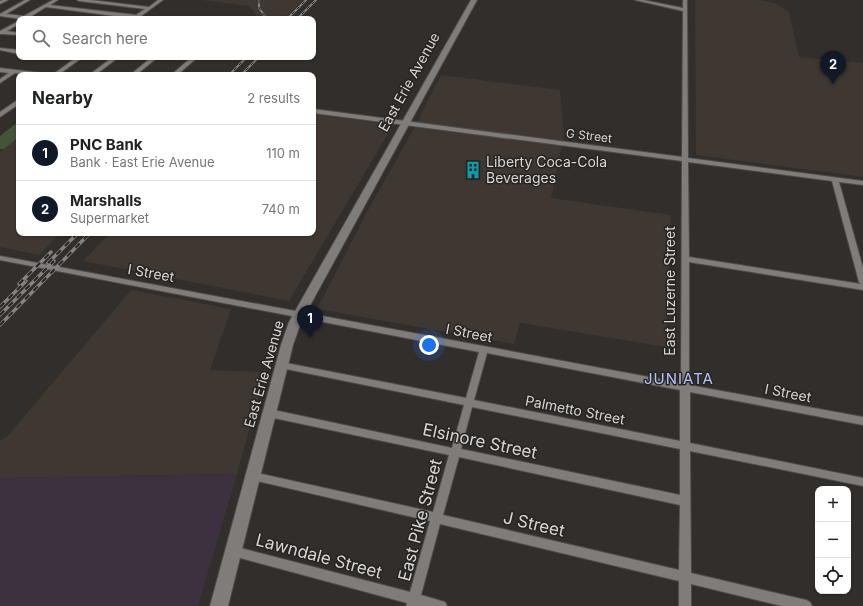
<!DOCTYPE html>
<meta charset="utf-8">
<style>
:root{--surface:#fff;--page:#f2f2f2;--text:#202124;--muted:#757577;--line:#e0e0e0;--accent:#111827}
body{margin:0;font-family:Inter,sans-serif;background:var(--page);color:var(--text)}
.controls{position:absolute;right:12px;bottom:12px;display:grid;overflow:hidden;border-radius:8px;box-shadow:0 1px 3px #0004}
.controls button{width:36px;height:36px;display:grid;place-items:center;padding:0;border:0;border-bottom:1px solid var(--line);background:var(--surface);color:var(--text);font:20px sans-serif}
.you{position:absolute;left:429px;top:345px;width:14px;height:14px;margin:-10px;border:3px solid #fff;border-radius:50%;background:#1a73e8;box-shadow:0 0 0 6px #1a73e833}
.badge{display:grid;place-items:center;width:26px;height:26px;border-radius:50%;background:var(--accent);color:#fff;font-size:13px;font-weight:700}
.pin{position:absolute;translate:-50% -33px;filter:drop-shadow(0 1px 2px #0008)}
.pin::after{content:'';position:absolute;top:21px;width:14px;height:12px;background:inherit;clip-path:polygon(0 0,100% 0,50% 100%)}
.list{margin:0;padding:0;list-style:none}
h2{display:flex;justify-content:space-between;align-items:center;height:52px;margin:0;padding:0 16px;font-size:17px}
h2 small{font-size:13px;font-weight:400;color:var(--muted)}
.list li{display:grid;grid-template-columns:26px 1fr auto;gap:12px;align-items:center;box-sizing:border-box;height:56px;padding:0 16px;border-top:1px solid var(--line)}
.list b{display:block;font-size:15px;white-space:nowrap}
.list p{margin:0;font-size:13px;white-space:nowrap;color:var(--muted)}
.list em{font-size:13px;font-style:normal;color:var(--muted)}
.icon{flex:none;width:22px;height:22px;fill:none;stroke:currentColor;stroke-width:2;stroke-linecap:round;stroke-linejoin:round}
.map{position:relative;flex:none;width:863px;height:606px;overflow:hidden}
.search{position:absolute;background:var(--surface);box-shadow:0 1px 3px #0004;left:16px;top:16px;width:300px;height:44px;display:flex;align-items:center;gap:10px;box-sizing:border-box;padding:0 14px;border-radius:8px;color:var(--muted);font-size:15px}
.panel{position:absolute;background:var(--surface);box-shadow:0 1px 3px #0004;left:16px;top:72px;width:300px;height:164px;border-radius:8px}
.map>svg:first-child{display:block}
</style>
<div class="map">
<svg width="863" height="606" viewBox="0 0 863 606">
<rect width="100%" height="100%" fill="#312e2c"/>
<g fill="#3f3731">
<polygon points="201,0 303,0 284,19 258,19 254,11 248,6"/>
<polygon points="695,0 760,0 775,3 789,12 799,57 863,63 863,177 696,155"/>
<polygon points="441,75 560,90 564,136 551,198 671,215 666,347 520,323 514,344 317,309 367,212 414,128"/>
<polygon points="313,114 393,125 289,301 83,261 110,233 313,233"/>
<polygon points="19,137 19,233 61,233 39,255 0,247 0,152"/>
<polygon points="131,290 231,309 210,370 265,372 237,474 0,478 0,441 7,437"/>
</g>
<polygon fill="#3d3140" points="237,474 198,606 0,606 0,478"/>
<polygon fill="#445438" points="19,121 19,137 4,149 0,149 0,136"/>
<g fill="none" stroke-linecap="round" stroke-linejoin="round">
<g stroke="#4e4c4b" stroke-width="2">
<g id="minor">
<polygon points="3,0 8,0 0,4 0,1"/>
<polygon points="25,0 30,0 6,14 24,16 53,0 58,0 50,5 136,15 145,9 79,1 77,0 91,0 149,7 158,0 163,0 137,19 46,7 30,17 37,19 21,19 0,16 0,14"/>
<path d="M635,0H643L683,8V0H687L688,158L863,181V185L839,182L863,268V290L689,262V385L863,417V425L690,392V443L863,478V486L690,451L691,573L806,600L810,602L812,606H782L691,584V606H679V581L440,524L421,595L445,602L447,606H406L407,603L229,555L228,551L229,547L233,546L410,592L430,521L253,480L249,479L248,476L249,473L253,472L433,512L449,455L269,417L266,416L264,413L266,410L269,409L452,448L464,405L281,368L278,367L277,365L278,363L281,362L466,398L479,352L0,260V256L681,383L682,161L313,113V109L682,157L683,11ZM688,162L832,181L859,282L861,284L689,257ZM487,353L680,390V441L474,400ZM472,407L680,449V495L461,449ZM459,457L680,505L679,570L443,515Z"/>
<polygon points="19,21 19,24 7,31 19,33 19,35 3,34 0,34 0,31"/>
<polygon points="0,48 19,50 19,54 0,50"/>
<polygon points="59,57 83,57 58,75 52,75 73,60"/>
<polygon points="113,57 119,57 95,75 89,75"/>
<polygon points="152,57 158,57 136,75 130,75"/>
<polygon points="192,57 198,57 177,75 171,75"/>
<polygon points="0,68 42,73 45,75 15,73 0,83 0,79 9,73 0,72"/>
<polygon points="19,99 19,104 0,117 0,112"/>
</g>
</g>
<g stroke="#4e4c4b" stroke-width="2">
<polygon id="secondary" points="471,0 477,0 301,322 293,345 228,606 210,606 281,345 289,322"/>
</g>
<use href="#minor" fill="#807c7a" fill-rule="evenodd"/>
<use href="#secondary" fill="#807c7a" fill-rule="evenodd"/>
<g stroke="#858381" stroke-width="2">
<g id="rail-far1">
<polyline points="259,0 259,8 267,19"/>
<polyline points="287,19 306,0"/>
<polyline points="297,19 316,0"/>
<polyline points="229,75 247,57"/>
<polyline points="241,75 259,57"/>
</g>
</g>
<g stroke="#858381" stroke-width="3.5">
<g id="rail">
<polyline points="48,263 78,233"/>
<polyline points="19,284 51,252"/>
<polyline points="0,307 26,281"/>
<polyline points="0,315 54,261"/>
<polyline points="0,325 90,233"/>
</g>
</g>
<use href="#rail-far1" stroke="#272422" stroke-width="1" stroke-dasharray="3.5" stroke-linecap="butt"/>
<use href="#rail" stroke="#272422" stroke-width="2" stroke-dasharray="6" stroke-linecap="butt"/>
</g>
<defs>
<g id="building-bare" transform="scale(1.38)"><path d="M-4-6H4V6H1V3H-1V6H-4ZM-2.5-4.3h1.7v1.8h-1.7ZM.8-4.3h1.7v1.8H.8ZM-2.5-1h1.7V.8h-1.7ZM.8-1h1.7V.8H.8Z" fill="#0f9aa8" stroke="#272422" stroke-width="2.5" paint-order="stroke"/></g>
</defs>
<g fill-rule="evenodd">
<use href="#building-bare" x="473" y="170"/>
</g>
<g text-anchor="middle" stroke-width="3" stroke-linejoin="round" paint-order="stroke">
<g font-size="12" fill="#d8d7d5" stroke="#272422">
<text transform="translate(589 136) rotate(7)" y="4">G Street</text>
</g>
<g font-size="14" fill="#d8d7d5" stroke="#272422">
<text transform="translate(409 82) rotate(-61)" y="5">East Erie Avenue</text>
<text transform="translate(151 273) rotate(10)" y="5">I Street</text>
<text transform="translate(670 291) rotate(-90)" y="5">East Luzerne Street</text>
<text transform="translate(469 333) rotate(11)" y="5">I Street</text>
<text transform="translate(264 374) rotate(-74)" y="5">East Erie Avenue</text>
<text transform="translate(788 393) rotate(11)" y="5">I Street</text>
<text transform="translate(575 410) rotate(11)" y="5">Palmetto Street</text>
</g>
<g font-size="14" fill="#d8d7d5" stroke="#272422" text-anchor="start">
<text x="486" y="167">Liberty Coca-Cola<tspan x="486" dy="16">Beverages</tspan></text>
</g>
<g font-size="15" letter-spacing="1" fill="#b6c2fa" stroke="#272422">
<text x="679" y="384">JUNIATA</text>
</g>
<g font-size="17" fill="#d8d7d5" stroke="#272422">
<text transform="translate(480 441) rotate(12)" y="6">Elsinore Street</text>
<text transform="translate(420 520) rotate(-75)" y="6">East Pike Street</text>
<text transform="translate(534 524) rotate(13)" y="6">J Street</text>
<text transform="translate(319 556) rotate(15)" y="6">Lawndale Street</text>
</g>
</g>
</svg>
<div class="controls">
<button>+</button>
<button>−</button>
<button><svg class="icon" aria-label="locate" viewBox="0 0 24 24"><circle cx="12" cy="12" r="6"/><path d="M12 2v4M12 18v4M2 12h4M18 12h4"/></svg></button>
</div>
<div class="you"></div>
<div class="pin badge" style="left:310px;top:338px">1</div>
<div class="pin badge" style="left:833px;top:84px">2</div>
<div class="search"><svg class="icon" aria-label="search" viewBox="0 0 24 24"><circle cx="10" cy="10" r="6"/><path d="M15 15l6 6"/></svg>Search here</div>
<section class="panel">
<h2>Nearby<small>2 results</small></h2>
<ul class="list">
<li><span class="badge">1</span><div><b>PNC Bank</b><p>Bank · East Erie Avenue</p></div><em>110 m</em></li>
<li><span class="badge">2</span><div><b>Marshalls</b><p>Supermarket</p></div><em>740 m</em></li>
</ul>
</section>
</div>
